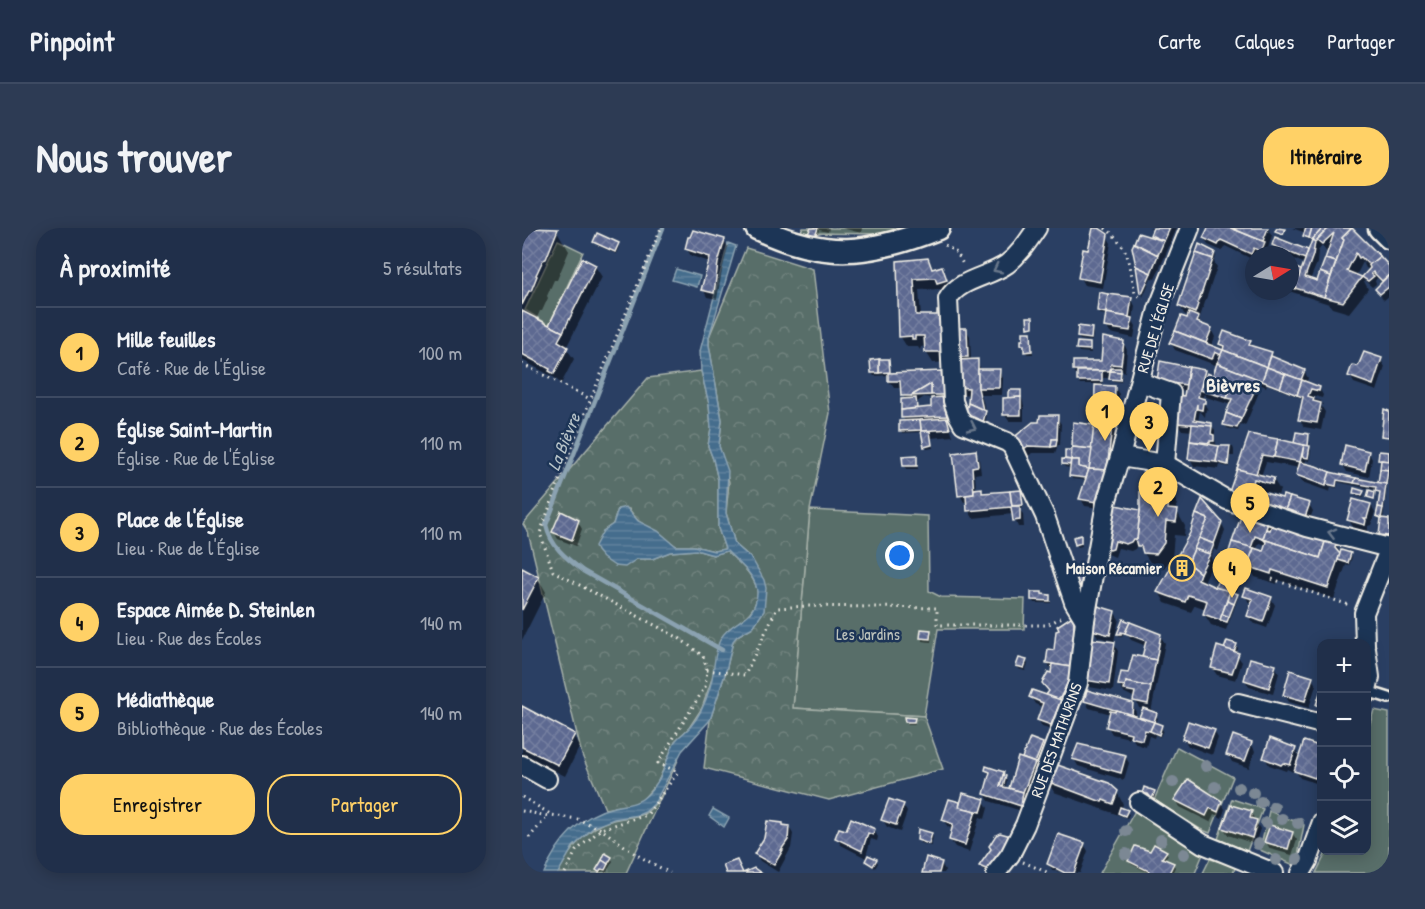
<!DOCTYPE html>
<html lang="fr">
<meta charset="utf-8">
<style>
:root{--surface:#202f4a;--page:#2d3b54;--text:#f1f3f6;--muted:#a2a9b5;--line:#3d4a62;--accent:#ffd166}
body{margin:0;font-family:"Patrick Hand",sans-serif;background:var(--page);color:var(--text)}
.controls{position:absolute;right:18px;bottom:18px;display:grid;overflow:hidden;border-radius:12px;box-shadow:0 3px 15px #0003}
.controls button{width:54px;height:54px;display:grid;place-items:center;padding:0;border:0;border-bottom:2px solid var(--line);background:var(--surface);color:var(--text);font:30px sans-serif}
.compass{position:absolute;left:723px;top:18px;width:54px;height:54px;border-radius:50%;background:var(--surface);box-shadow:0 3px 15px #0003;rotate:79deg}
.you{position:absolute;left:378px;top:328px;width:21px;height:21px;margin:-15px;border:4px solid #fff;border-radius:50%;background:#1a73e8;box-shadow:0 0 0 9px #1a73e833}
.badge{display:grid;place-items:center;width:39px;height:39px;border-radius:50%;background:var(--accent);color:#111;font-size:20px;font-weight:700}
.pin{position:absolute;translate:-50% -50px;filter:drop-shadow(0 2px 3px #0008)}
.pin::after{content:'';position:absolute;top:32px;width:21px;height:18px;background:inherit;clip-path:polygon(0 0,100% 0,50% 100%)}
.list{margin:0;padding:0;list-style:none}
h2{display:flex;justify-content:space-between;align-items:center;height:78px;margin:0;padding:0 24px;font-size:26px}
h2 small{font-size:20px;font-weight:400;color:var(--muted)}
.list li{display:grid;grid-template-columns:39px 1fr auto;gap:18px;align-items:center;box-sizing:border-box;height:90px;padding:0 24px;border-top:2px solid var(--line)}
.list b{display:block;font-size:22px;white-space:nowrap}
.list p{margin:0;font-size:20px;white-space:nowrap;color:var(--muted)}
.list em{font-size:20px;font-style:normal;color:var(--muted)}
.actions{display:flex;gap:12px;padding:18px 24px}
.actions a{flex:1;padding:14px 0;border:2px solid var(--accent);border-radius:24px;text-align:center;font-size:21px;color:var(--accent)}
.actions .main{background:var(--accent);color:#111}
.icon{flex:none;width:33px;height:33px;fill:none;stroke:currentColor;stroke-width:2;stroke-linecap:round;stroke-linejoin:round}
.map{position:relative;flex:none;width:867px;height:645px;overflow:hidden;border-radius:24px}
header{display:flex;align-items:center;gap:36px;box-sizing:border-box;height:84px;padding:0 30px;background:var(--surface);border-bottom:2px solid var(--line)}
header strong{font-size:28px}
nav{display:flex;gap:33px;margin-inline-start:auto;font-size:21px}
.intro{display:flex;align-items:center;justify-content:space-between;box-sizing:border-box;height:144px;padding:0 36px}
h1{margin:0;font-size:42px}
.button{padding:15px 27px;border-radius:24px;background:var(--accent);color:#111;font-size:21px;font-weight:700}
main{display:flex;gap:36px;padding:0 36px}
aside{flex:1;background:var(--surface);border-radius:24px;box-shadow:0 3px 15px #0003}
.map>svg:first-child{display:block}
</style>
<header>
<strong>Pinpoint</strong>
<nav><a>Carte</a><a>Calques</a><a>Partager</a></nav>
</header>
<div class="intro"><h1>Nous trouver</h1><a class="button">Itinéraire</a></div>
<main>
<aside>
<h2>À proximité<small>5 résultats</small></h2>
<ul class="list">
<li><span class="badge">1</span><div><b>Mille feuilles</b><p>Café · Rue de l'Église</p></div><em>100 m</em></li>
<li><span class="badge">2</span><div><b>Église Saint-Martin</b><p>Église · Rue de l'Église</p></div><em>110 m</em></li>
<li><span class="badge">3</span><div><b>Place de l'Église</b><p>Lieu · Rue de l'Église</p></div><em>110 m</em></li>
<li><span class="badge">4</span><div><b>Espace Aimée D. Steinlen</b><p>Lieu · Rue des Écoles</p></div><em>140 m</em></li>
<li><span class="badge">5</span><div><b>Médiathèque</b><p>Bibliothèque · Rue des Écoles</p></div><em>140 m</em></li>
</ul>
<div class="actions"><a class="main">Enregistrer</a><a>Partager</a></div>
</aside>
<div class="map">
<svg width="867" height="645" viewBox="0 0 867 645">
<defs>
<pattern id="forest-crowns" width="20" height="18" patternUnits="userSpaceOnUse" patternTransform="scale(1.5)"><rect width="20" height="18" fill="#586e69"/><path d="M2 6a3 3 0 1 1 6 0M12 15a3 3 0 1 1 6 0" fill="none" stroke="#71837e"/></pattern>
<pattern id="water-rules" width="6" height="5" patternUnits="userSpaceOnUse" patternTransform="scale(1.5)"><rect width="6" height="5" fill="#456d8d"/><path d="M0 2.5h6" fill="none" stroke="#60829d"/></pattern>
<pattern id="building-cross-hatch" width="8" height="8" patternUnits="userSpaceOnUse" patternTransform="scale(1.5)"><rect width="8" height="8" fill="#5d6991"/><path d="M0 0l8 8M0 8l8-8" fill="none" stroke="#757fa0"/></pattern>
</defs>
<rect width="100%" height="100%" fill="#2a3f63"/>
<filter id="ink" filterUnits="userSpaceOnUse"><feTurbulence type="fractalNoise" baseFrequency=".0167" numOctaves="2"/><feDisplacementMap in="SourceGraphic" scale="12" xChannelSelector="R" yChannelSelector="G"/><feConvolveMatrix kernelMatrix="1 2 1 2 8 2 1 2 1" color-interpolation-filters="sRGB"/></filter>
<g filter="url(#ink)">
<g fill="#586e69" stroke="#a6b0a8" stroke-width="1.5">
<polygon points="36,12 61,24 27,97 3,82"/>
<polygon points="288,282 406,288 407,363 419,369 503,371 502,401 416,401 402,488 271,480"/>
<polygon points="852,482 867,485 867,645 794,645 805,623 844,622 845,505"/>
<polygon points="655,519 711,549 688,605 678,601 632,572"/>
<polygon points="710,571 741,581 725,623 696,611"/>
<polygon points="614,581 681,626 673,645 578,645"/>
<polygon points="747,583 782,597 774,638 738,622"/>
<polygon points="688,631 714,638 711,645 681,645"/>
</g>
<g fill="url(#forest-crowns)" stroke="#a6b0a8" stroke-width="1.5">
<polygon points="281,0 384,0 370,6 278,5"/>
<polygon points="224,20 291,41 308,185 288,282 271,480 402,488 421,541 307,572 182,540 188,492 204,443 211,413 215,408 231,399 242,382 230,331 213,316 204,285 207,254 197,218 200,192 187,117 187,109"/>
<path d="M179,143L187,176L189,200L186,218L191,231L196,252V300L203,321L192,323L172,318H154L116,293L107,281H96L91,296L81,303L109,333L115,331H130L148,324L174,322L191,327L205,323C212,331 222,338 228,347C247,372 226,389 207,401L180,480L167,500L153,513L136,554L120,572L111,576L83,581L60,527L6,304L1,296L126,150Z"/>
<path d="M157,530L104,645H36C48,620 64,600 91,592C101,589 114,590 123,585C140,574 148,547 157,530Z"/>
</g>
<g fill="url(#water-rules)" stroke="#8ba2b1" stroke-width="1.5">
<path d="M206,15L214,18L187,109V117L200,192L197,218L206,243L204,285L213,316L230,331L242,352L244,360L242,383L231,399L215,408L211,413L204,443L188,492L160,523L132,576L123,584L116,587L92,591L72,599L51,619L36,645H22C35,613 58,587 92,579C104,576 115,577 125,567C140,553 144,533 152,515C156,508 163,505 168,499C178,488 184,473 188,459C193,444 191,424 199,410C210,391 233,394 235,366C236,348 216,335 205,323L191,327L174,322L148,324L130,331H115L103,339L93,338L81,330L75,323L73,318L81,303L91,296L96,281L104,279L116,293L136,303L154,318H172L192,323L203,321L196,300V252L191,231L186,218L189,200L187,176L179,143L178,123Z"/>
<polygon points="154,41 178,48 175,59 150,52"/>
<polygon points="191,581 207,590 202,599 187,588"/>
</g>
<g fill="#0007" fill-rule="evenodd">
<polygon points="5,0 30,0 35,3 47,23 35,52 32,52 25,68 26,70 20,83 18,83 14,92 28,99 73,38 80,49 44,120 52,131 39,156 33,150 0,132 0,10"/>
<polygon points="290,0 307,0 306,4 297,2 294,12"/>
<polygon points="320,0 340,0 339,5"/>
<polygon points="573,0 584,7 589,15 581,60 562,57 558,50 567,23"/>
<polygon points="627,0 655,0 633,51 629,50 621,69 612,19 628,11 632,2"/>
<polygon points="688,0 748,0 747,3 750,7 744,27 732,27 732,32 703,18 700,23 686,17 682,10"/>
<path d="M770,0H806L812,6L814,4L810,0H830L867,40V68L862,72L859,68L855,61L861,55L855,50L853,53L854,56L850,59L841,51L846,61L827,85L810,80L807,76L767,63L768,39L780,44L783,36L768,29V27L755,24L751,17L754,11L787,24L791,13L785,11L784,5ZM800,18L806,26L796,55L788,52L795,35L796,23ZM841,34L844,40L848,42L841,50L834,48ZM800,43L814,48L813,51L800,47Z"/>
<polygon points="202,12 206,19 200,43 195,71 185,69 181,61 188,34 169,28 165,21"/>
<polygon points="73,13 95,16 97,19 94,26 75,17"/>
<polygon points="692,25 694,28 692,34 695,39 677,92 680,97 689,101 693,109 689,119 703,124 698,116 728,114 730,119 749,125 753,132 782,143 786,150 784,155 797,160 801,167 800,170 793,168 792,171 799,173 801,177 798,176 803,184 799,202 782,199 778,192 781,174 779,170 745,156 744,159 740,157 723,198 719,196 716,203 705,200 703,197 709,177 684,169 682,166 680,172 686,182 684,181 683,189 678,183 676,194 689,196 693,203 693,211 695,219 711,219 712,222 712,228 708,228 707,239 698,237 697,241 672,238 668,230 671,203 660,202 655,195 664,163 641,159 636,152 682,144 685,149 691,149 696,138 653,122 649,115 660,90 665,92 667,88 662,86 658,78"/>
<polygon points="405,32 411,43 419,40 430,63 423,65 420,61 397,62 399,89 417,88 426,134 411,135 404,124 404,118 399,119 398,122 396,119 385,119 378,108 377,34"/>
<polygon points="609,70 613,78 611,93 614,98 612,110 588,105 584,98 585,87 578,86 576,83"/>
<polygon points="444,101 448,108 449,133 455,133 459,142 477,143 481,150 480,167 459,167 465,187 462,199 448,167 440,166 436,159 436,133"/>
<polygon points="569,102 571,105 570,113 558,112 556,109"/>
<polygon points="508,105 511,126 505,126 501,117"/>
<polygon points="601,114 605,122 603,144 600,143 599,154 591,153 589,150 581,150 580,159 592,159 597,166 595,197 578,196 574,189 575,156 558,156 552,142 553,134 580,134"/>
<polygon points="568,117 569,125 557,124 555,121"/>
<polygon points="859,132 863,139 855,163 832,155 828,148 837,140"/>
<path d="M366,133L369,146L420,144L425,174H421L431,208L409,210L411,220L405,221L401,204L380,205L379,202L383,194L381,189L380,172H383L380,160H372L367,153V147L352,148L350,145ZM402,169L410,170L411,181L396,182L395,174Z"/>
<polygon points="498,163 502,178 502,193 487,193 482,186 488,171"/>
<polygon points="535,189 539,196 538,217 536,217 533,225 510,225 504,230 496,218 519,196"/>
<polygon points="589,200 593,207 589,250 578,280 563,278 559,271 565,252 550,251 549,240 543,239 541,236 544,233 545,224 551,224"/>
<polygon points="728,207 775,217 786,208 789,223 787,233 784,232 783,237 808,246 857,257 860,235 858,231 867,226 867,242 861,292 856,288 859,266 854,262 816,254 815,260 809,259 808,264 780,254 776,247 778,240 744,234 739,248 751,251 758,262 756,267 738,262 738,265 761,272 787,276 791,283 785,298 714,278"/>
<polygon points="453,224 457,231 459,245 453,246 454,262 459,261 462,266 500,266 501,280 497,281 501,286 502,299 496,299 491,286 451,290 447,283 446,274 442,274 438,267"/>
<polygon points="846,224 850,231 847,249 825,244 821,237"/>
<polygon points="382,229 394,229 396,241 384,241"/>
<polygon points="639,253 643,260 647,260 655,275 654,282 663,298 662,308 652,307 650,330 642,340 631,339 616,316 613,321 609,323 596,320 593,329 586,326 581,318 620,284 629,259"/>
<polygon points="841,264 842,270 834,268 832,265"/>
<polygon points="849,277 853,284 849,297 846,298 846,304 831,299 827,292"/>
<path d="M722,285L746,293L750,300L813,316L819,326H828L830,329L827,338L824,337L812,371L756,352L755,356L733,349L731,345L723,343L713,367L716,370L704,402L689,397L682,386L684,381L673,377L669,384L643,375L637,364L699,294L703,302L696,323L692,321L689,330L691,334L682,354L683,356L694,361ZM727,305L746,311V314L726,307ZM737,315L744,317L741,325L734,323Z"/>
<polygon points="56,294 60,301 54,318 36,311 32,304"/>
<polygon points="558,309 560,318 556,319 554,316"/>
<polygon points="0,342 16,350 24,364 0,412"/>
<polygon points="723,367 749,370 753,377 745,400 731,395 726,388 731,376 727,375"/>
<polygon points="528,369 529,375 512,375 511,372"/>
<polygon points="592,384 597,391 592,413 576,409 572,402"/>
<polygon points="551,389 555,395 549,461 533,503 520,499 516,491 521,479 513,476 509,469 524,469 528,464 522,455 531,446 526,435 533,424 539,402"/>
<polygon points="602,393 638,408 643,415 629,484 636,490 633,496 639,499 641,502 638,509 633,507 632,510 627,508 624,519 614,516 611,511 590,506 586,499 589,486 567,480 563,472 610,477 614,484 614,490 621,492 619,489 622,481 617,480 613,470 601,464 597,457 621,431 624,418 609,412 605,406 601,406 600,409 598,409 596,406"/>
<polygon points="408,404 410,407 409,414 401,413 399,410"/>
<polygon points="592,416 596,423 591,463 567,459 563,452"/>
<polygon points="714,417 716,420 714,426 720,434 714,452 695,447 690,440"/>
<polygon points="504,433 506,436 503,443 497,441 495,438"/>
<polygon points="753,438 757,445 751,466 727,459 723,452"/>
<polygon points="790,450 794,457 787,480 767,474 763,467"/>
<polygon points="0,480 51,507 58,518 43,548 0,526"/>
<polygon points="392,491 393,497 386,497 384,494"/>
<polygon points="692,503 696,510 690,527 666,518 662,511"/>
<polygon points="509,512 520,516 524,523 503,584 467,573 463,566 468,548 465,542 481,545 485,552 483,561 488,562 497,531 501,532"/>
<polygon points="729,515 733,523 727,540 710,534 706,527"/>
<polygon points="800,520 800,549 797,556 778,550 772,540 771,544 765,541 764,543 747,537 743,530 773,521 778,530"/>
<polygon points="603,528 607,535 602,552 556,538 552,531"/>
<polygon points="525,553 595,564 601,576 599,581 607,586 605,590 532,564"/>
<polygon points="632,564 633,568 632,572 629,569 624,569 622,566"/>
<polygon points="654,572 699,574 703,581 700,590 692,586 688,594 658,579"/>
<polygon points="428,573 439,576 462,573 466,580 463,591 458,589 447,624 433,619 428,612 431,601 426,599 421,592"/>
<polygon points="381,577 385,584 378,604 365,599 361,592"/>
<polygon points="729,585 738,601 733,616 706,607 702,600"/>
<polygon points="262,599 267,599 271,606 269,620 256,644 238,633 234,626"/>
<polygon points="352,602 356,609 355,613 349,611 344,628 354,632 356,635 353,640 346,636 344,633 346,631 319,617 315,610"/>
<polygon points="397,603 409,606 411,609 409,618 398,615 395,606"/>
<polygon points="770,605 775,612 770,627 748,621 744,614"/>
<polygon points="488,609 472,645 463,645 459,638 471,621"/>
<polygon points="562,616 566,623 558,645 531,643 526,636"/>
<polygon points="644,624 646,627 642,633 651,636 653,639 650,645 627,645 609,636 607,633 628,625"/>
<polygon points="89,630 91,633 84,645 81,643 77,645 76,642"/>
<polygon points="419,635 423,642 422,645 401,645"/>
</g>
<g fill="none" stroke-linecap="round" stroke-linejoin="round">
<path stroke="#8ba2b1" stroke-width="4.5" d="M141,0L24,297C29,319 44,330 61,343L200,422"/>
</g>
<g fill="url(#building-cross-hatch)" stroke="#f4f1e8" stroke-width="1.5">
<polygon points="3,0 36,1 24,31 21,32 14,47 15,48 9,63 7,63 0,77 0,6"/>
<polygon points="289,0 296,0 293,9 285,7"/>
<polygon points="571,0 577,0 586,6 578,54 556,50 561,21 566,22"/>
<polygon points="631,0 648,0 642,13 628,7"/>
<polygon points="686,0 709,0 743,14 739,24 732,20 729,26 699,12 696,17 681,10"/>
<polygon points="709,0 746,0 741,13"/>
<polygon points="755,0 763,1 761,6 753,3"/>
<polygon points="784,0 790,0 787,10 781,8"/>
<polygon points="790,0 801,0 790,12 787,10"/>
<polygon points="801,0 807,0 793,14 790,12"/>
<polygon points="807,0 830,0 820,10 822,12 814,34 803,31 812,5 800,16 795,12"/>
<polygon points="830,0 858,28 847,37 839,29 837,30 834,25 825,43 840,49 821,74 802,69 822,12 820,10"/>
<polygon points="171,2 203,11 196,35 192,65 179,62 188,29 163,21 166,9 168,9"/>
<polygon points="75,5 97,15 93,24 71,14"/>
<polygon points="616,5 642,13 636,27 612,15"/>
<polygon points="753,9 786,22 783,31 750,17"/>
<polygon points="790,12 793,14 791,27 783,49 795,53 798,44 809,48 802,69 773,60"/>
<polygon points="612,15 636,27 629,45 614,38 610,19"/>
<polygon points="677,16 693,24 691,31 674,25"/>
<polygon points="674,25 691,31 673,85 656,78"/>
<polygon points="858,28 867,38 867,47 860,53 851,44 849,46 852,48 846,53 840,49 848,40 847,37"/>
<polygon points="60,30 74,37 41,104 27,97"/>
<polygon points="406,30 410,41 420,38 425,52 415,55 413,50 392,51 394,87 415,87 415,83 419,83 420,124 403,124 402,108 393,108 393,111 390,111 390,108 377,109 375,33"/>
<polygon points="803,31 814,34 809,48 798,44"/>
<polygon points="614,38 629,45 620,65 618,65"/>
<polygon points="768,38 779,42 773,61 768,59"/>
<polygon points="867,47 867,59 858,66 853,61"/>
<polygon points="577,64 586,66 584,85 575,83"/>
<polygon points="586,66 610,69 607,89 584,85"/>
<polygon points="0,83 41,104 36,113 46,119 32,146 27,143 28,141 0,126"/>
<polygon points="584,85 611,90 608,103 582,99"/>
<polygon points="667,85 677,89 675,94 690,100 684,115 653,103 659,88 665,90"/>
<polygon points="505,89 511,89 511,99 506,100"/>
<polygon points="556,98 570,100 569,111 555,109"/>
<polygon points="435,100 445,100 446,129 433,129"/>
<polygon points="653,103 701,122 699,127 693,124 690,131 647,115"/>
<polygon points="702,103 729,113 727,117 750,124 745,139 701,122 702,118 697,116"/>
<polygon points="501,104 509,104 510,123 502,124 502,117 499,117 499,112 501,112"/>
<polygon points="581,109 602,113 599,137 589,136 588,143 551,142 551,133 579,133"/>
<polygon points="555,114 568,115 568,122 554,121"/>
<polygon points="701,122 745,139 740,153 695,135"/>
<polygon points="842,124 860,130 851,157 826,148 830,137 836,138"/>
<polygon points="749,128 783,142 779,152 745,139"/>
<polygon points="357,131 367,131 368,144 357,145"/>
<polygon points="357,131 357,145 349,145 348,132"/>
<polygon points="456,131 456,160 461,182 446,175 447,160 434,159 435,132"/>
<polygon points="638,133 667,139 664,157 635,153"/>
<polygon points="695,135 736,151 732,164 691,147"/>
<polygon points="667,139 683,142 676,169 683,171 683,175 681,175 680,182 675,181 675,176 672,192 690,195 690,198 654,195 656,167 662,168"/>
<polygon points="745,139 763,146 758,160 740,153"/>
<polygon points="589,140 599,140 599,144 588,143"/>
<polygon points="456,141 478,141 477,160 456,160"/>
<polygon points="421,143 422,167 409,167 409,156 389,168 379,168 378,153 366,153 366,145"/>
<rect x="555" y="143" width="25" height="10"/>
<polygon points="588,143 599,144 598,152 587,151"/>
<polygon points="685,145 711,156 705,170 678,162"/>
<polygon points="763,146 780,152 775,167 758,160"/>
<polygon points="780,152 798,159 797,163 789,161 786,168 792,170 791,173 799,175 795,195 776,192 781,169 775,167"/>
<polygon points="409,156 409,167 389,168"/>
<polygon points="711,156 732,164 719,191 704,185 710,171 705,170"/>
<polygon points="573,157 593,158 592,190 572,189"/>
<polygon points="488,162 499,162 499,169 486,170 486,164"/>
<polygon points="420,169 425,188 379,190 379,182 409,179 409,170"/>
<polygon points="499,169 499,187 481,187 481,170"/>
<polygon points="394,170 395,180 379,182 379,171"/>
<polygon points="446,175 464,183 460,198 443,187"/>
<polygon points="862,181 867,183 867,209 859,208"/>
<polygon points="704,185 719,191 715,200 701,197"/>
<polygon points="518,187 536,187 535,211 530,211 529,219 506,218 499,223 490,211 511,194 517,194"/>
<polygon points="425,190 428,201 399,203 398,192"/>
<polygon points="398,192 399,202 377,203 377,193"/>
<polygon points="551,194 572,197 570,221 550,219"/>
<polygon points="670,196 690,198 689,206 692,207 692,213 688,213 688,215 668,213"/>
<polygon points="572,197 590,198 585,242 567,241"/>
<polygon points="399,203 408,203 410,217 402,219"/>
<polygon points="774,204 787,206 786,218 772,215"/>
<polygon points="727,206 756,211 752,229 740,227 734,246 715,241"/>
<polygon points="530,211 535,211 534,218 529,219"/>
<polygon points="756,211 782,217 778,234 752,229"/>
<polygon points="668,213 697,218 694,234 666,231"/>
<polygon points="782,217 788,218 786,230 780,229"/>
<polygon points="823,217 847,223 843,243 819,237"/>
<polygon points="697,218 708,218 706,237 694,234"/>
<polygon points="550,219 570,221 567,241 557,239 557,232 549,232"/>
<polygon points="454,222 456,238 450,239 452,266 436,268 431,225"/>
<polygon points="543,222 549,222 549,232 543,231"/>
<polygon points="857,223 867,224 867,233 856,232"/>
<polygon points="395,227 395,238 381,238 380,228"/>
<polygon points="540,231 549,232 548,237 540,236"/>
<polygon points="549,232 557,232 557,239 567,241 564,250 547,248"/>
<polygon points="859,232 867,233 866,242 858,241"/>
<polygon points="778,234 794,238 808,244 804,258 774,247"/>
<polygon points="567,241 585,242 574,274 557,271"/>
<polygon points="715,241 752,250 750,256 732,251 730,261 760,270 761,267 768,269 762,285 706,267"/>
<polygon points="858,241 866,242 864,256 856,255"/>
<polygon points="808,244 834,250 832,255 815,252 814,258 804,256"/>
<polygon points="628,250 640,251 639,258 648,259 646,281 656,282 654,294 644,293 642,315 634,326 621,325 619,318 615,318 613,311 615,311 618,282 618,257 627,257"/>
<polygon points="834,250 864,256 861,280 856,279 858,264 853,263 854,259 832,255"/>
<polygon points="460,260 460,265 488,263 490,278 498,278 498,292 491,293 489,279 445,283 444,267 452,266 452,261"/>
<polygon points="832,260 842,263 840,267 831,265"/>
<polygon points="499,262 501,277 490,278 488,263"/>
<polygon points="847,262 853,264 852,271 845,269"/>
<polygon points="768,269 788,275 782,292 762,285"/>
<polygon points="680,271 700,294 692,316 677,310 686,291 674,286"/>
<polygon points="831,271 849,276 845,290 842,290 844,292 843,297 825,292"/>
<polygon points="589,276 618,282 615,311 611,311 609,314 604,316 593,313 591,321 588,322 580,319"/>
<polygon points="856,279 861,280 859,290 854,288"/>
<polygon points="39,283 57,292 50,312 30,304"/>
<polygon points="721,283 747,291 741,311 733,308 729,320 710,314"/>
<polygon points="674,286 686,291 666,335 678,345 676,351 693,359 708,363 698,392 681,386 685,373 666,367 663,374 635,364 668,305"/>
<polygon points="859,290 867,291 867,308 857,307"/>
<polygon points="751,294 804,311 798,330 741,311 744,301 748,302"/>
<polygon points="559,307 559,315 553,317 551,309"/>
<polygon points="677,310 692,316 688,326 672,321"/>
<polygon points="741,311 798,330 804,311 814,315 813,320 818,326 806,360 750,342 749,346 725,338 732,320 741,323 744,314"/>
<polygon points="710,314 732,320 725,338 719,336 716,344 702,339"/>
<polygon points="672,321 688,326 678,345 666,335"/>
<polygon points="819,322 829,325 826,335 816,332"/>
<polygon points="702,339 716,344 708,363 693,359"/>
<polygon points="0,340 17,349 0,382"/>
<polygon points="560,347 558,363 550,350"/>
<polygon points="724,360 750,369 741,394 725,388 731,371 721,368"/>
<polygon points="708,363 716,366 712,376 705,373"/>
<polygon points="509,364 520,364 520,366 528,367 528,373 509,372"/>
<polygon points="705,373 712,376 707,389 700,386"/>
<polygon points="576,378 593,383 588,407 570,402"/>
<polygon points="700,386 707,389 705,394 698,392"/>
<polygon points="552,387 552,404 549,439 524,435 526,421 532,422 534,403 537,402 535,398"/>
<polygon points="601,391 608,394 603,405 599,404 599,406 595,406"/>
<polygon points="608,394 639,406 634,432 620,429 624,413 603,405"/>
<polygon points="399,401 409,402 408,411 398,410"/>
<polygon points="569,411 593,414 587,456 562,452"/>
<polygon points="705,413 715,416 712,424 702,421"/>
<polygon points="695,418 717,425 710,445 689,440"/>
<polygon points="611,427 634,432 629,459 604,454 603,458 596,457 599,444 606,445"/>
<polygon points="497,430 505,432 502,440 494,438"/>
<polygon points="728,430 754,437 747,460 722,452"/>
<polygon points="530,436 549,439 546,454 537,472 524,467 527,463 520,455 526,444 529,445"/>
<polygon points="768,442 791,449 783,473 761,467"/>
<polygon points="604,454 629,459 626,476 611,473 613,464 602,462"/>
<polygon points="800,459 800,478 794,477"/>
<polygon points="510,462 539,472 529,497 515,492 521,475 507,469"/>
<polygon points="565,462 611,475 610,487 562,473"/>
<polygon points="0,478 53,506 36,537 0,519"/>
<polygon points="621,480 635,485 632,494 617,489"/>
<polygon points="594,482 632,494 628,503 623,502 620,512 608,509 609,505 584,499 588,483 593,484"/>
<polygon points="382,489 393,490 392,494 383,494"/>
<polygon points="666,493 693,502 686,520 660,511"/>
<polygon points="632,494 640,497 637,507 628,503"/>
<polygon points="711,507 730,514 723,533 704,527"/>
<polygon points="508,510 521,515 513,535 500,530"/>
<polygon points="748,510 774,520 768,537 761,535 759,537 741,530"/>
<polygon points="782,513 800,519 800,531 793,550 772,543"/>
<polygon points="556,516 604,527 599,545 550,531"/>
<polygon points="496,529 513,535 501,564 487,560"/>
<polygon points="530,535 587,555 596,563 591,576 581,572 580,574 524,553"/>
<polygon points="464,538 482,544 478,558 501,564 499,578 462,566 468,544 463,542"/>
<polygon points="481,547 484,548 481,559 478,558"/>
<polygon points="666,551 700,573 696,584 688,580 684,588 652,572"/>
<polygon points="622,559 633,563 630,571 626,566 620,566"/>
<polygon points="441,565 463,571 459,584 437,579"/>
<polygon points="367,571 382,576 374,597 359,592"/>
<polygon points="427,571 438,574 437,579 454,583 443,617 427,612 431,596 420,592"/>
<polygon points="709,577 730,583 728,590 735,592 730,610 700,600"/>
<polygon points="598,579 606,582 603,588 596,585"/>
<polygon points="329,590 353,601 351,607 346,605 340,623 313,610 317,600 324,602"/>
<polygon points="245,593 261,595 261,597 267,598 266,612 259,622 261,622 252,637 232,626 242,610"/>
<polygon points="748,597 771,604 766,621 742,614"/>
<polygon points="396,601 410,605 407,616 395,612"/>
<polygon points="478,605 489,608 466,642 457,638 469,621 467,618 474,607"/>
<polygon points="536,606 563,615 552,645 543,645 525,636"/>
<polygon points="632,616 645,623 640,630 652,635 647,645 626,645 627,643 606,633 613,618 628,623"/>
<polygon points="83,625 90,629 86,636 80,632"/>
<polygon points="346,627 355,631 351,638 343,633"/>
<polygon points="404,629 420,634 417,645 400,645"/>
<polygon points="80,632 86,636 83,642 79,641 77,644 74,642"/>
<polygon points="215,632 221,645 232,640 239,645 204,645 201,637"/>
</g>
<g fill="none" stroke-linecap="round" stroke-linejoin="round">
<g stroke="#f4f1e8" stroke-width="14">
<polyline id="service" points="845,463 867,470"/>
</g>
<g stroke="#f4f1e8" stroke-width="22">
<g id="minor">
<path d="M515,0C506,13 498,26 485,36C467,49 437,51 426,71L431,173L436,187L441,196L485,214L490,218L523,288L552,374L563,392"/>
<polyline points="618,154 649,165 643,236"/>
<polyline points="598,229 643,236 705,272 785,299 867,320"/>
<polyline points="843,416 842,385 867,322"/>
<polyline points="844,421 848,449 844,466"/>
<polyline points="716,475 800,496"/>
<polyline points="0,537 25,551"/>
<polyline points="617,574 681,616 752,645"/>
<polyline points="474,645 488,627 503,597 556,455 563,392 584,275 598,229 636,81 668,0"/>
<polyline points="779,645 786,633 800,594"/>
</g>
</g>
<g stroke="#f4f1e8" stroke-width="27">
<g id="tertiary">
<path d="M235,0C302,32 348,27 416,0"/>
<polyline points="858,0 867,9"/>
</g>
</g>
<g stroke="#f4f1e8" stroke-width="3" stroke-dasharray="1.5 4.5" stroke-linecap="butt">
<path d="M583,0C609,20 607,35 613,65L621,71"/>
<polyline points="423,17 435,25 442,38"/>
<polyline points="0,136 68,171"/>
<polyline points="750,351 827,377"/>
<polyline points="185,442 223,447 255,380 284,378 415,380 415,397 525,397 542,388"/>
<polyline points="0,569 30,587 55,591 79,601 115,627 148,645"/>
<polyline points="0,583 26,588 5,612"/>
<polyline points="501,634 527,645"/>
<polyline points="43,645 54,623 79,601 125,587 156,544 136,535 183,459 185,442 181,428 157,410 31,343 18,305 54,207 139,0"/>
</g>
<use href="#service" stroke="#1d3557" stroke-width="9"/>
<use href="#minor" stroke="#1d3557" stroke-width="18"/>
<use href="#tertiary" stroke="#1d3557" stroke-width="22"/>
</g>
<g fill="#7b8894">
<circle cx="684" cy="538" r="6"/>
<circle cx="651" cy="554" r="6"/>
<circle cx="693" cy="559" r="6"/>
<circle cx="717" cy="560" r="6"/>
<circle cx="731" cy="565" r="6"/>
<circle cx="739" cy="574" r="6"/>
<circle cx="752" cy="579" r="6"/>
<circle cx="760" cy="591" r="6"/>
<circle cx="744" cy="595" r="6"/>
<circle cx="776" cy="595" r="6"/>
<circle cx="604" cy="603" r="6"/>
<circle cx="639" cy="612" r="6"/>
<circle cx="736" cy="616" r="6"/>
<circle cx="604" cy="626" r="6"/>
<circle cx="662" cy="626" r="6"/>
<circle cx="775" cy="631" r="6"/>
<circle cx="754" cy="632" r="6"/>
</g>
<defs><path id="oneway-chevron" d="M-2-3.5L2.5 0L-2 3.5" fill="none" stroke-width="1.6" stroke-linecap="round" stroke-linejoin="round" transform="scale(1.5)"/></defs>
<g stroke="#68778a">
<use href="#oneway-chevron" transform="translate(475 41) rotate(153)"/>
<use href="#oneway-chevron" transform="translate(450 199) rotate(25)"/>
<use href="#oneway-chevron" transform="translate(810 305) rotate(-166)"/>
</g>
</g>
<defs>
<g id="building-ring" transform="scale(1.35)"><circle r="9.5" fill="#1d3557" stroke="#ffd166" stroke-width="1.5"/><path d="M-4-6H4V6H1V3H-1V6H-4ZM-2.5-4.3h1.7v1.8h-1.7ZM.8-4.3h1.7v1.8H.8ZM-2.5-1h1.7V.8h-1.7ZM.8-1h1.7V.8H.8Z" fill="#ffd166"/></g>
</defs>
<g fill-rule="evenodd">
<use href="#building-ring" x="660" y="340"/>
</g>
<g text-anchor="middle" stroke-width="5" stroke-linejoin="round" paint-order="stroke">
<g font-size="16" fill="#f4f1e8" stroke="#1d3557">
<text transform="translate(633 100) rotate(-73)" y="6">RUE DE L'ÉGLISE</text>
<text transform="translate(534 512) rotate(-70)" y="6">RUE DES MATHURINS</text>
</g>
<g font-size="16" font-weight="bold" fill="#f4f1e8" stroke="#1d3557" text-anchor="end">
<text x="640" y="346">Maison Récamier</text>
</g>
<g font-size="16" fill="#bdc3bc" stroke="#1d3557">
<text x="346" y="412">Les Jardins</text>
</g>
<g font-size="18" font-style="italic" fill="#b7c3c8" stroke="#1d3557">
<text transform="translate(42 214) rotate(-68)" y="6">La Bièvre</text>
</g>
<g font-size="20" font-weight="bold" fill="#f4f1e8" stroke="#1d3557">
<text x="711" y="164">Bièvres</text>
</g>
</g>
</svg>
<div class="controls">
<button>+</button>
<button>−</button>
<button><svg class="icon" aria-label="locate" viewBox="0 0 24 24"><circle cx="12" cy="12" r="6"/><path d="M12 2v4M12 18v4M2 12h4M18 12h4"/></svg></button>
<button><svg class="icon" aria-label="layers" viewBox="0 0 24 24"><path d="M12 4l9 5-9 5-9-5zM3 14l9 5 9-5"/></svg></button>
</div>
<svg class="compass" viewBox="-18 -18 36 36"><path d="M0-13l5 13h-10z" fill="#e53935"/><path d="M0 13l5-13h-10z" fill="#a2a9b5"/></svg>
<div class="you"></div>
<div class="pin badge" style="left:583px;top:213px">1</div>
<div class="pin badge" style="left:636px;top:289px">2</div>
<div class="pin badge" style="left:627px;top:224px">3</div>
<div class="pin badge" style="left:710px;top:370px">4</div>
<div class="pin badge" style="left:728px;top:305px">5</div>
</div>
</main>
